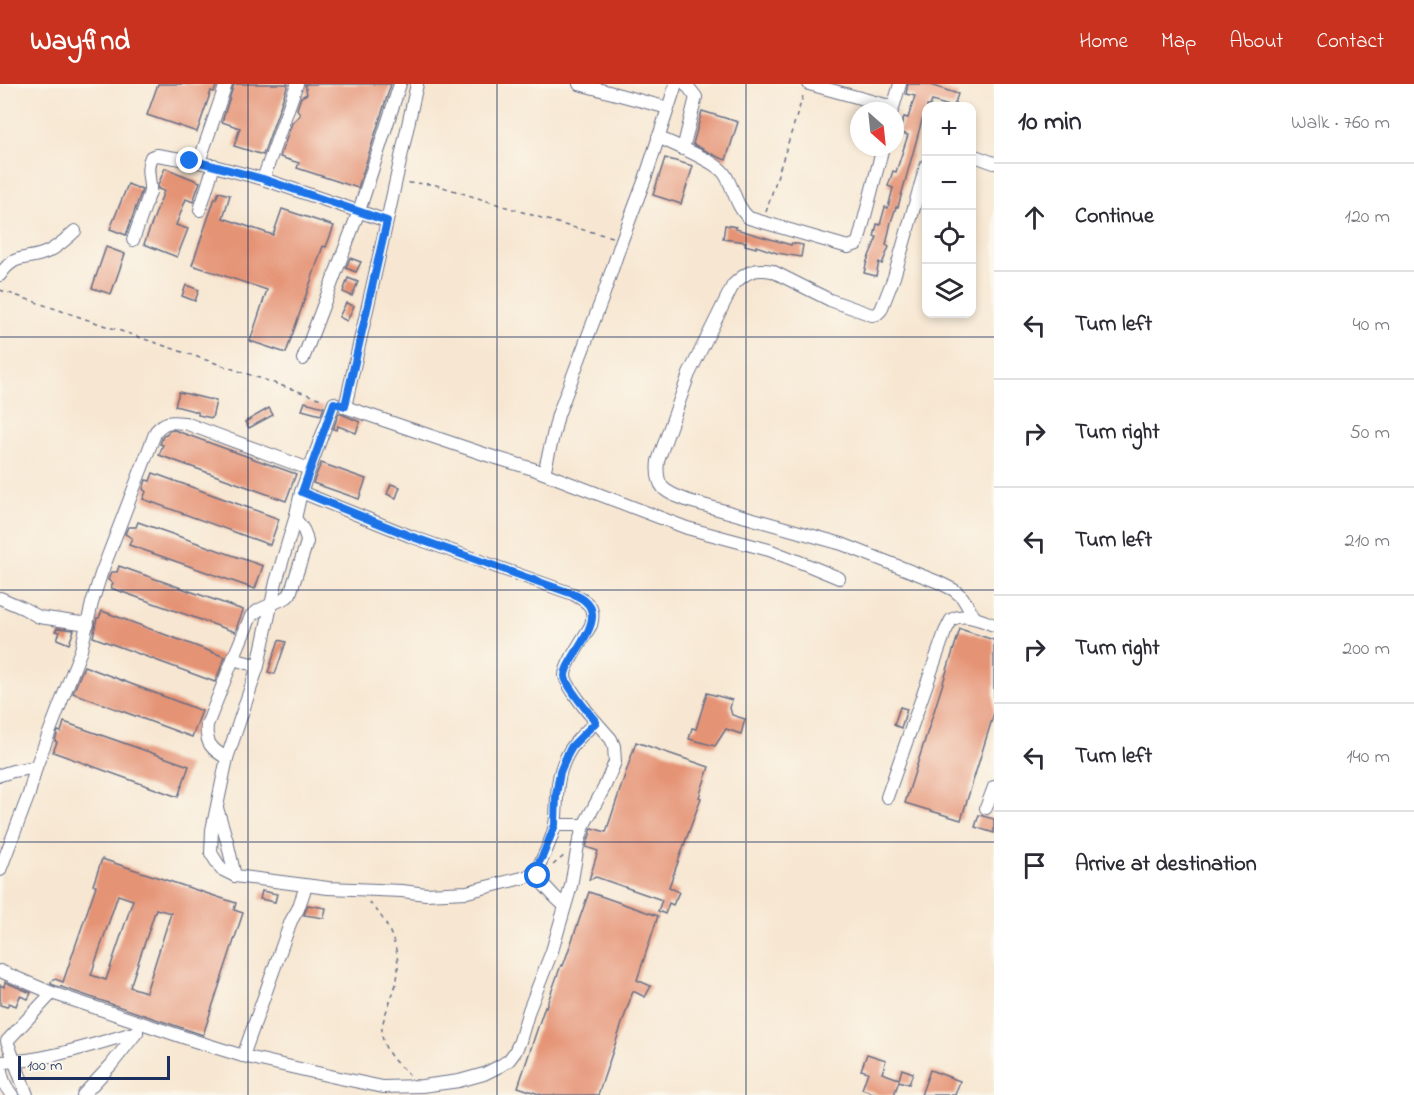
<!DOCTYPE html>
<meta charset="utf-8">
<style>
:root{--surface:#fff;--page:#f7f7f7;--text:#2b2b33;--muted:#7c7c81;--line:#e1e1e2;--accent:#c8321e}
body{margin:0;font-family:"Indie Flower",sans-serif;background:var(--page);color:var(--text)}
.controls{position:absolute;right:18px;top:18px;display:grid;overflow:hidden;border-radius:12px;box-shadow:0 3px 9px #0003}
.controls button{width:54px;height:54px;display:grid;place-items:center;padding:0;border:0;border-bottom:2px solid var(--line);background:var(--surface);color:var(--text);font:30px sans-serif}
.compass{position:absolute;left:850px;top:18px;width:54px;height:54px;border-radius:50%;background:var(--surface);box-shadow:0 3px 9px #0003;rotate:153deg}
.scale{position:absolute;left:18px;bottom:15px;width:152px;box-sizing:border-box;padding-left:6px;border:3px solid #1b2f5e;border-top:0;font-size:16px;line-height:21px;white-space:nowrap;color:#1b2f5e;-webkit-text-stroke:4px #fbf7ec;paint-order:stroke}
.stop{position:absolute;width:18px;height:18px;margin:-14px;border:4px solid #1a73e8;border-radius:50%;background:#fff}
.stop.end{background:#1a73e8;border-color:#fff;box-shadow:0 2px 6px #0008}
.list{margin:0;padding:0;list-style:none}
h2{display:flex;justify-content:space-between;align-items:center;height:78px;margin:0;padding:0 24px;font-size:26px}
h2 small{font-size:20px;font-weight:400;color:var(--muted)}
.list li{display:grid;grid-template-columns:39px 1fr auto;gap:18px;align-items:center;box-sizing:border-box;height:108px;padding:0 24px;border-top:2px solid var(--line)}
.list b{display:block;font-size:22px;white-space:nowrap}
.list em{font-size:20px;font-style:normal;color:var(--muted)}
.icon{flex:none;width:33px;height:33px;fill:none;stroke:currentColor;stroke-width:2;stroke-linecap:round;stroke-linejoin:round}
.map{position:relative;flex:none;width:994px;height:1011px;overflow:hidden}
header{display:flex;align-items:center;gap:36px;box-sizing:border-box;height:84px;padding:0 30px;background:var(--accent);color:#fff}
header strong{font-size:28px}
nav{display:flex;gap:33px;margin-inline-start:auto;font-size:21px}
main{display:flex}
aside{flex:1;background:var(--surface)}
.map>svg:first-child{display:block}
</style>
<header>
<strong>Wayfind</strong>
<nav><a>Home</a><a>Map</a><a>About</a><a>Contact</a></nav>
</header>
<main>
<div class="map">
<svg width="994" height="1011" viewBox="0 0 994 1011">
<rect width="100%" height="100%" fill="#fbf7ec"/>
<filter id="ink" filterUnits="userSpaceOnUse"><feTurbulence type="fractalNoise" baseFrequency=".0167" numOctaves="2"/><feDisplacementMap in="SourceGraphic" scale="12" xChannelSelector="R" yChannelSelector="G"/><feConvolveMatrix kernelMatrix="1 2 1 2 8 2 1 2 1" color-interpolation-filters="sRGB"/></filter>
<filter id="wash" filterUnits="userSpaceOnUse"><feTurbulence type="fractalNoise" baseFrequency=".008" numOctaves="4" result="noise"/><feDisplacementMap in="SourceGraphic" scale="24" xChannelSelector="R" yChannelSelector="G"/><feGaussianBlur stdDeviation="1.35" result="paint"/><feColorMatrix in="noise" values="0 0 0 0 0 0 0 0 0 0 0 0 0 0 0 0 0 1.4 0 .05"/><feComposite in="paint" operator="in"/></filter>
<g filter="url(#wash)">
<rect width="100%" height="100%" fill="#f7e7d2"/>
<g id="blocks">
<g fill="#e59375" fill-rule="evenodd">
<polygon points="158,0 217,0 214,8 211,7 197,48 147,31"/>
<polygon points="234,0 288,0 263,71 234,62 240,44 222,38"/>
<polygon points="305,0 391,0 358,104 297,84 299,79 280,73 292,39 300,31 297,25 301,13 307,10"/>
<polygon points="908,0 927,0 958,10 954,22 949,22 932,17 930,22 927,22 927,37 922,36 898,123 896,123 891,138 886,161 889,163 882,180 879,178 876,192 864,189 867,177 877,153 874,153 877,140 880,141 885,123 888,124 893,104 888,102 893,87 896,88 908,51 899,48 904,33 908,34 915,12 906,10"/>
<polygon points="702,27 738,38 726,76 718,73 693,60"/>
<polygon points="665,74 693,82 681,120 653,111"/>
<polygon points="165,84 200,98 193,118 186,115 176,141 188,145 177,173 144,160 164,107 158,105 158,101"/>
<polygon points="128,100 142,106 126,151 110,145"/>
<polygon points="219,108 230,111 223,134 273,151 282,125 334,142 326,163 323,162 286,269 250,257 267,206 192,181 215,114 216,115"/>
<polygon points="725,141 736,143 736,145 791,161 792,159 803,161 801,173 777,169 756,162 756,164 745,161 746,158 723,155"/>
<polygon points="106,163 125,170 111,210 92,204"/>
<polygon points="350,174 361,178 356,188 346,184"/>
<polygon points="348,194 358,198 352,212 343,208"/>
<polygon points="186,201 199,206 195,217 182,212"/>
<polygon points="346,219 354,222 347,237 339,233"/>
<polygon points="179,308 216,317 212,334 198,331 198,328 175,322"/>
<polygon points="305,318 324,323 321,331 302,326"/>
<polygon points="269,324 273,331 249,344 245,338"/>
<polygon points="339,329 360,338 356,349 338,342 337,346 333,345"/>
<polygon points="174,346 296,390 286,417 159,371 163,361 160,360 163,352 166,351 169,347"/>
<polygon points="321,379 366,395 359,415 313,399"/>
<polygon points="153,389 279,435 270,461 143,415 146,408 143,405 146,396 150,397"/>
<polygon points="391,400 400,403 396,414 387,410"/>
<polygon points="138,438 263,482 255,505 129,461 132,454 125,450 128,443 136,443"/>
<polygon points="119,482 243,526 235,548 111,504 113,499 108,496 109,493 111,488 117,488"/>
<polygon points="102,527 225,573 215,598 93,553 97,534 99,534"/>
<polygon points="57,544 74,546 69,560 57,555 60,548 55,547"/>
<polygon points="960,545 994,556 994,629 961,736 905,719"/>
<polygon points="279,556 286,558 275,590 268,588"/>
<polygon points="84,582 202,627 192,653 73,609"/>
<polygon points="707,609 732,616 730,624 732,631 745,635 741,650 726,645 715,662 689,655 692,644 696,645"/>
<polygon points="900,623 907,625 901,644 894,641"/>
<polygon points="64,638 189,682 178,713 53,668 57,658 55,657 58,647 61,648"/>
<polygon points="636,658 709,683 699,713 701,714 669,803 679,808 673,821 669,819 665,830 658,827 662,816 596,793 589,796 598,767 586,763 592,744 606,748"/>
<polygon points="979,731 994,735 994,749 975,743"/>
<path d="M102,775L236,819L234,826L243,829L203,951L61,903L62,902L59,903L51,900V898L55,895L63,898L96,802L93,801ZM118,811L133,816L106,896L91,891ZM156,825L171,829L146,908L130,903Z"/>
<polygon points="262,807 277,810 275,818 260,815"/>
<polygon points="589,808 658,832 637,896 651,902 645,913 633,907 598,1011 542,1011 518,1003 545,922 546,923 561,881 563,882"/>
<polygon points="308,821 326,824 324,834 304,831"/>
<polygon points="5,898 31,909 28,915 20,912 16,922 9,919 7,923 0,921 0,901 4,903"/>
<polygon points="867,970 886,976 882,989 899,995 902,985 913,989 909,1000 899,997 894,1011 879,1011 862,1005 868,988 861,986"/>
<polygon points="930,986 960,997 955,1011 921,1011"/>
</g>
</g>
</g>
<g filter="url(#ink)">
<use href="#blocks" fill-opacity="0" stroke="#686f87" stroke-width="1.5"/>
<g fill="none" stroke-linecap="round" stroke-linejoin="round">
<g stroke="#686f87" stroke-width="14">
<g id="minor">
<polyline points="226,0 199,78 263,95 387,137"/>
<polyline points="417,0 387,137 345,323 487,371 533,385 687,444 769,466 805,480 839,494"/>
<polyline points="579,0 668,24"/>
<polyline points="809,0 893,23"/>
<polyline points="892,27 900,0"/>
<path d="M658,53C674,61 714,76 724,89C734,103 735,122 749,134L848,163L857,160L859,155L883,63"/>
<polyline points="683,65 696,13 686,0"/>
<polyline points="972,71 994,79"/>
<path d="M926,82L894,193L881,226L877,230L872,231L830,216L772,187C754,184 746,188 733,201L689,290L658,377C655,405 665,408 689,417L842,460L938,498L954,506L962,513L975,534"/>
<polyline points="263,95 297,0"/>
<polyline points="200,126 214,81"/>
<path d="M133,156L150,108C151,96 145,85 151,73L157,71L199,78"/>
<path d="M0,191C16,167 28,178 49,167C59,162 67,154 75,147"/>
<polyline points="303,275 359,127 400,0"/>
<path d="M334,319L301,408L410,452L573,510C588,518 596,523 591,541C585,552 565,581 565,591C565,600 589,630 596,638"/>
<polyline points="544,389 558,331 602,215 622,156 645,95 676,0"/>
<polyline points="0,514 23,524 39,533 88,540"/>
<polyline points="233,575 258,582"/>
<path d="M227,674C212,666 205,659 207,641L233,575L251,532L259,526L287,513L290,510L307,458C306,448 302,442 295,435"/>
<polyline points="0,691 13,687 36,683"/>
<path d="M887,713L945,548L951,536C965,528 980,536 994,541"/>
<polyline points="217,724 227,757 235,792"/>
<polyline points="986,724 994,703"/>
<polyline points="555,741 584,741"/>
<path d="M0,786L29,710L36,683L81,566L92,519L101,490L156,347C166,336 172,338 185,339L309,385"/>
<polyline points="533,789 555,813 565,822"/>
<path d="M0,887L52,909L195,957L243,972L335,993L383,1003L422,1002L459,997L484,990L500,982L509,976L515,968L520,957L529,926L552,867L571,802L578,761L584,741L604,704L615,678L614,662L611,655L596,638C579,653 568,664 561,686C555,704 558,723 555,741C552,754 542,779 534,788C532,789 528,792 526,793L467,808L426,810L402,807L328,804L235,792L221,785L211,769L212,746L227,674L258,582L276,498L295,435L301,408"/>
<polyline points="243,972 291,837 298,825 306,802"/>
<path d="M0,978C43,978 95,960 137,948"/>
<path d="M0,981C2,993 4,1002 12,1011"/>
<polyline points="27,1011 7,957 52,909"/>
<polyline points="83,1011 111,981 137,948"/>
</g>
</g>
<g stroke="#686f87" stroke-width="1.5" stroke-dasharray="4.5 4.5" stroke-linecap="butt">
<polyline points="408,99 433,100 564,141 612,153"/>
<polyline points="766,128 804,9"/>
<polyline points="0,206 324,316"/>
<polyline points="553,781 565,771"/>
<path d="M369,818C388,836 402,868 397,895C394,911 384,929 382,944C380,964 396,980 410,991"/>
</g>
<use href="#minor" stroke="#fff" stroke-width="12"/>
</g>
</g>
<g fill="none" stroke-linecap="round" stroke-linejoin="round" filter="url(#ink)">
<path stroke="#1a73e8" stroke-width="8" d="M190,77L199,78L263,95L387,137L345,322L334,319L302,408L410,452L573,510C577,512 582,514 585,517C604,532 580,560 572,575C569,580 565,586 565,592C565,601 589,629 596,638L572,662L568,669L560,688L556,711L555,741L543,771L533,789L538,792"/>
</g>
<path fill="none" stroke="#1b2f5e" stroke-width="1.5" stroke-opacity="0.55" d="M248,0V1011M497,0V1011M746,0V1011M0,253H994M0,506H994M0,758H994"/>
</svg>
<div class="controls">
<button>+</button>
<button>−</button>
<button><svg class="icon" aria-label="locate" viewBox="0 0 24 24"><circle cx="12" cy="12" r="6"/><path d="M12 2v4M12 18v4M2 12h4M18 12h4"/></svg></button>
<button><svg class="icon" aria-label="layers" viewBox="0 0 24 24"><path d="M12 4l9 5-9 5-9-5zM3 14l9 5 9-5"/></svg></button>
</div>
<svg class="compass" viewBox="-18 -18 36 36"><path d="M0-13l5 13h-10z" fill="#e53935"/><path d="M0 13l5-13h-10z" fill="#7c7c81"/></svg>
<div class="scale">100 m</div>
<div class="stop" style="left:538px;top:792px"></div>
<div class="stop end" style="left:190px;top:77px"></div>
</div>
<aside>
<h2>10 min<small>Walk · 760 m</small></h2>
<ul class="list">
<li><svg class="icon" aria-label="ahead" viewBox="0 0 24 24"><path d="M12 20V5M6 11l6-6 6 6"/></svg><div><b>Continue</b></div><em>120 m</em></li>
<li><svg class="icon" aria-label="left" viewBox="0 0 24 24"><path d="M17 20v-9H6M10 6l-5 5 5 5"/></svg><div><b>Turn left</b></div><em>40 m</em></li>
<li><svg class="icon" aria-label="right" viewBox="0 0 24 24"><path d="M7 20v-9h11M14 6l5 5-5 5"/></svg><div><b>Turn right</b></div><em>50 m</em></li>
<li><svg class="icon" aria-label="left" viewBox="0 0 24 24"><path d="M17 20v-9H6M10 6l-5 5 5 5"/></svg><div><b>Turn left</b></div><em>210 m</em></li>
<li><svg class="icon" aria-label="right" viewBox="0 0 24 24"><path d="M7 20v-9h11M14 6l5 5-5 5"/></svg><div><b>Turn right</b></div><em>200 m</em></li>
<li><svg class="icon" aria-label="left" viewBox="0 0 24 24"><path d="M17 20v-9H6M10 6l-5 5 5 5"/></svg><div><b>Turn left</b></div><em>140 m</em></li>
<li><svg class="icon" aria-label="arrive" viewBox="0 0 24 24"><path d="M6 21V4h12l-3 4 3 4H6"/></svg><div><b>Arrive at destination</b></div></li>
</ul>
</aside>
</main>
